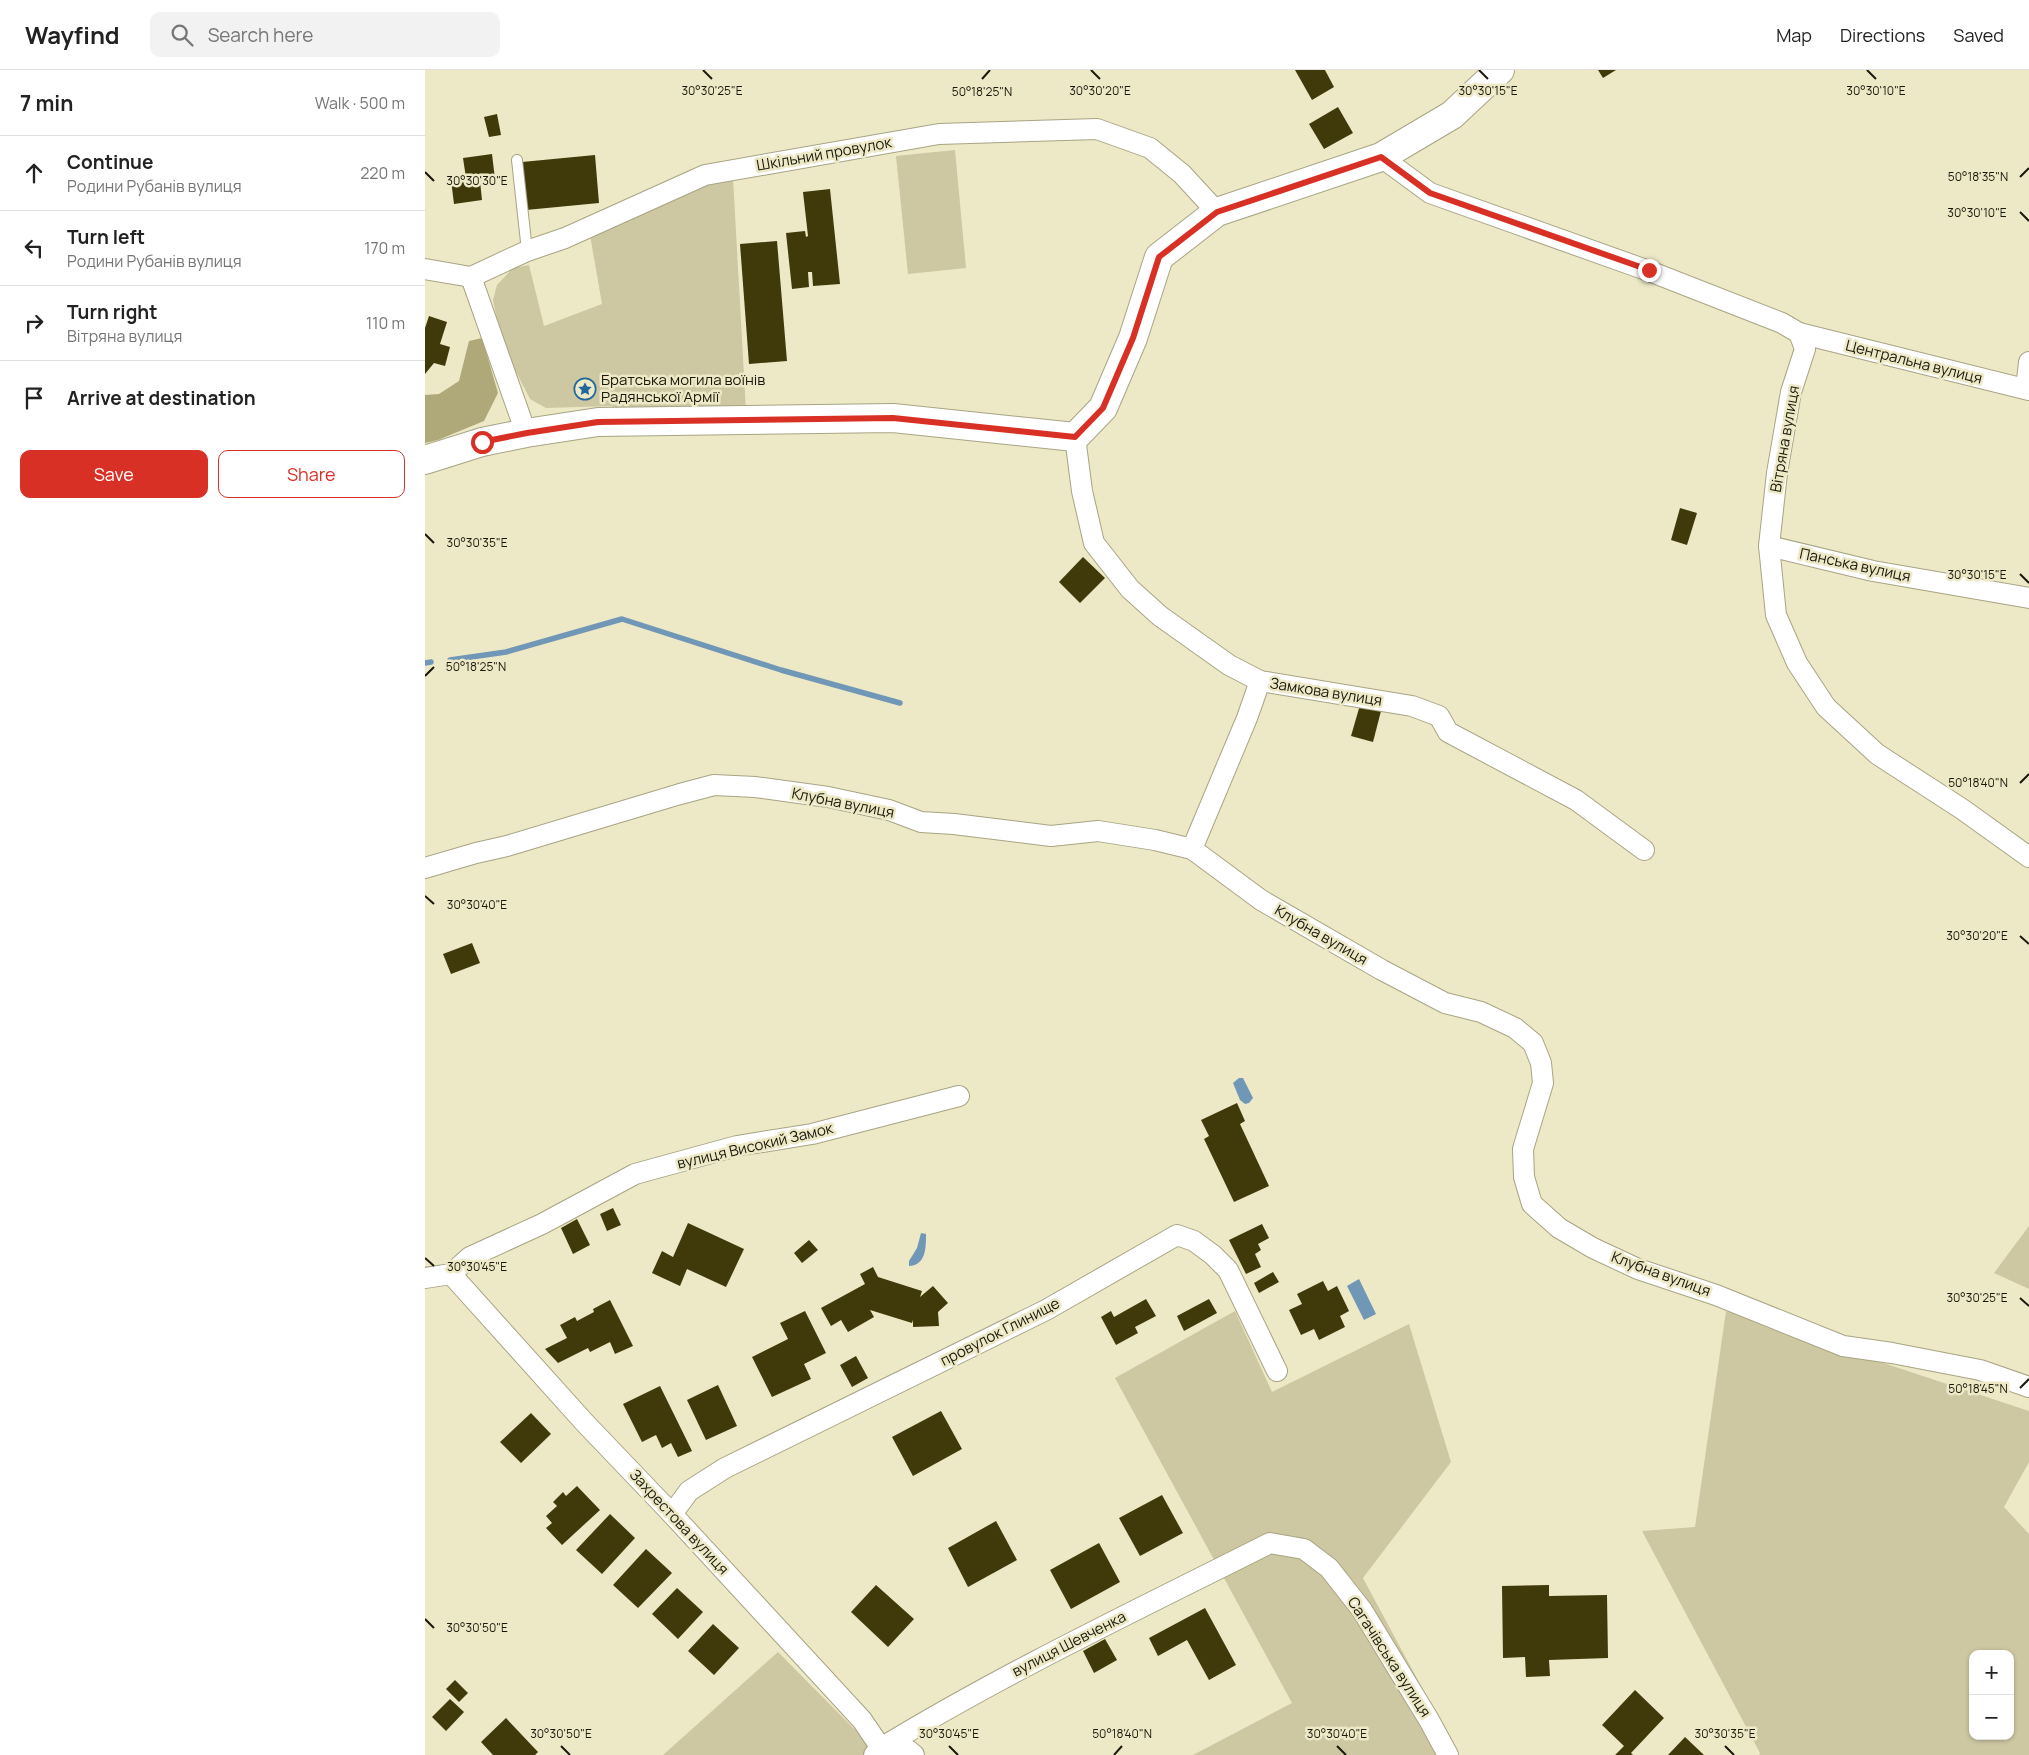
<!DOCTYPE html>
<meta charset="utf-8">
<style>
:root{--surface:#fff;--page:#f2f2f2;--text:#222;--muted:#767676;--line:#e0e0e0;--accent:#d93025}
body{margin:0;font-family:Manrope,sans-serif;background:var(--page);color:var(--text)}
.controls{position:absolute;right:15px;bottom:15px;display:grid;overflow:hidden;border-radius:10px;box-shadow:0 1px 4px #0004}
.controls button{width:45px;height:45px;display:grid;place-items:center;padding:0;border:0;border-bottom:1px solid var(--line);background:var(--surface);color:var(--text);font:25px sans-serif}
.stop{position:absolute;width:15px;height:15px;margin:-11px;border:4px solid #d93025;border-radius:50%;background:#fff}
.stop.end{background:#d93025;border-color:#fff;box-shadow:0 1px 5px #0008}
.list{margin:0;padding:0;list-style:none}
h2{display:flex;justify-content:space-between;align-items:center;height:65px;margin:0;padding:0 20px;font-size:21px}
h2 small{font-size:16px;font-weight:400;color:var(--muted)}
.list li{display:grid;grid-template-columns:32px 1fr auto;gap:15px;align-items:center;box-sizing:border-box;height:75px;padding:0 20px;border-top:1px solid var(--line)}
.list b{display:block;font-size:19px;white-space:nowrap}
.list p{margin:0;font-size:16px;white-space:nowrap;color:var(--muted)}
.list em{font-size:16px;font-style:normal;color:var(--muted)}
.actions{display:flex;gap:10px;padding:15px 20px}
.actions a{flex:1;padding:11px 0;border:1px solid var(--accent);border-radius:10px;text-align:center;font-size:18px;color:var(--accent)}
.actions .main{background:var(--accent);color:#fff}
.icon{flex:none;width:28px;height:28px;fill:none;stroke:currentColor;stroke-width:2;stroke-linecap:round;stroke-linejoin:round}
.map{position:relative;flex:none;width:1604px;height:1685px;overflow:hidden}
header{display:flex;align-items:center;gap:30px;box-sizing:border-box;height:70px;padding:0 25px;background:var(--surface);border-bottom:1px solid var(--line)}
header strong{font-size:24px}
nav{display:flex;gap:28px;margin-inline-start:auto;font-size:18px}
.search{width:350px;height:45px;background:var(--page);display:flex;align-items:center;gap:12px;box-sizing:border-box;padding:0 18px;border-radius:10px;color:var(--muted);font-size:19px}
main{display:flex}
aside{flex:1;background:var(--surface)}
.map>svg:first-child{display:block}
</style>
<header>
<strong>Wayfind</strong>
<div class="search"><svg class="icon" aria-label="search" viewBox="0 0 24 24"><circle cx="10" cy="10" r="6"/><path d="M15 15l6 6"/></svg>Search here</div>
<nav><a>Map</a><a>Directions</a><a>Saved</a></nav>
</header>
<main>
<aside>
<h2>7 min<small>Walk · 500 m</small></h2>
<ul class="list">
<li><svg class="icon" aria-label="ahead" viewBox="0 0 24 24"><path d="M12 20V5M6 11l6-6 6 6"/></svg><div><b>Continue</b><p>Родини Рубанів вулиця</p></div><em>220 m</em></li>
<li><svg class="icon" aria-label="left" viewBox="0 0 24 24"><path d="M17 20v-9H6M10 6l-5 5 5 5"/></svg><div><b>Turn left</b><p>Родини Рубанів вулиця</p></div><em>170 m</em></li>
<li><svg class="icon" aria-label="right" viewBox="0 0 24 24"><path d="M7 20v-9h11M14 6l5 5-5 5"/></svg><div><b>Turn right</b><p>Вітряна вулиця</p></div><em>110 m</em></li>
<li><svg class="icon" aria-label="arrive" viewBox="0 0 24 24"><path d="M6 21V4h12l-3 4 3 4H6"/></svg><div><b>Arrive at destination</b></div></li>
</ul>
<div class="actions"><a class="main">Save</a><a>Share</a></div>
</aside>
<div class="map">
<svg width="1604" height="1685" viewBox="0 0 1604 1685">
<rect width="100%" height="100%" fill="#ede9c7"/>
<g fill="#cdc7a2" fill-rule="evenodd">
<polygon points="530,80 541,198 483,204 471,86"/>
<polygon points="308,108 321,341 192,343 187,336 121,338 105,329 90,300 73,256 68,230 72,215 88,198 104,195 119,256 177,234 165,165 281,112"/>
<polygon points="1604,1156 1604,1219 1569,1203"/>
<polygon points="810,1241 847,1322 984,1254 1026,1392 938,1508 1033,1685 768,1685 867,1633 690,1308"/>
<path d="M1301,1241L1604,1341V1392L1579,1437L1604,1464V1685H1334L1335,1683L1217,1461L1270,1457ZM1548,1584H1585V1666H1548Z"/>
<polygon points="353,1582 455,1685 238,1685"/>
</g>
<polygon fill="#afa879" points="57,268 73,323 59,351 13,370 0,373 0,325 14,324 34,311 44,271"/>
<g fill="#7197b7">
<polygon points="814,1008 818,1008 828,1028 824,1033 820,1034 815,1030 808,1013"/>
<path d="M496,1163L501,1164C501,1178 501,1195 484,1196V1191L492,1178Z"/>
<polygon points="934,1209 951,1244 939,1250 922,1216"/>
</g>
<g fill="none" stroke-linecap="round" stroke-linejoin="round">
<g stroke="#7197b7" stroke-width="5.5">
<polyline points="25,590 81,582 197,549 356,600 475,633"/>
<polyline points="0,593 6,592"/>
</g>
</g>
<g fill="#40390a">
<polygon points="870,0 900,0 909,17 887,30"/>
<polygon points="1173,0 1191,0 1178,8"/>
<polygon points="913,37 928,63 899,79 884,54"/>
<polygon points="72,44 76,65 64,67 59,47"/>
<polygon points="67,84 70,109 55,111 57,130 29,134 26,110 41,108 38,88"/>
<polygon points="170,85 174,133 101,140 97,92"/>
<polygon points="405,119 415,214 388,216 387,202 383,202 384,217 367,219 361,163 380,161 381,167 383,166 378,122"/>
<polygon points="352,171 362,291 324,294 315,174"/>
<polygon points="4,246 22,252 15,274 25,277 20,296 9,293 0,304 0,258"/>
<polygon points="1255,438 1272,443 1262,475 1246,470"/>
<polygon points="658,487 680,508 655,533 634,512"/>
<polygon points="935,635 956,641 948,672 926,666"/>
<polygon points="47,873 55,893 26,904 18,884"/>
<polygon points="812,1033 820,1051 815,1054 844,1116 809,1132 779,1069 784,1066 776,1050"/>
<polygon points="188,1138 196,1155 182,1161 175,1144"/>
<polygon points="152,1149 165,1175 148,1184 136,1158"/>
<polygon points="263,1153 319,1179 301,1217 262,1199 255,1216 227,1203 237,1181 248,1187"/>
<polygon points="837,1154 844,1168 833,1174 836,1180 830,1184 836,1197 821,1204 804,1170"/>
<polygon points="384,1170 393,1180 377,1193 369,1183"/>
<polygon points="448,1197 453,1207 497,1221 495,1227 508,1216 523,1233 513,1242 514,1256 488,1257 488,1250 487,1253 445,1240 449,1247 423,1262 416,1250 406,1256 396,1238 440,1214 435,1204"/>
<polygon points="848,1202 854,1212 834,1223 829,1213"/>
<polygon points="898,1211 903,1221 912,1216 924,1241 915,1246 920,1257 894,1270 889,1259 876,1265 864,1240 877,1234 872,1224"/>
<polygon points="721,1229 731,1246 710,1257 713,1263 691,1275 676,1247 686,1241 689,1247"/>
<polygon points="784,1229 792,1243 759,1261 752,1246"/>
<polygon points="185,1230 208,1276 190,1284 185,1272 165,1282 163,1278 133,1293 120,1279 142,1268 135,1255 150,1247 152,1251 169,1242 168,1239"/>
<polygon points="380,1241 401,1283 379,1294 386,1309 347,1327 327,1287 363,1269 355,1253"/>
<polygon points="431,1286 443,1308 427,1317 415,1295"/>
<polygon points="293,1315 312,1356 281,1370 262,1330"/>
<polygon points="235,1316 267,1381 253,1387 246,1373 237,1378 231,1365 217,1372 198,1334"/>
<polygon points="516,1341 537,1379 488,1406 467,1367"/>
<polygon points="106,1343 126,1364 96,1393 75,1372"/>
<polygon points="152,1416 175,1440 137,1475 121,1458 127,1453 121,1446 132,1436 128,1432 138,1422 141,1426"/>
<polygon points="737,1425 758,1463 715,1486 694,1448"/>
<polygon points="185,1444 210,1468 177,1504 151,1480"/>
<polygon points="571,1451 592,1490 543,1517 523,1478"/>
<polygon points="674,1473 695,1512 646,1539 625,1500"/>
<polygon points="221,1479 247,1503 213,1538 188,1515"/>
<polygon points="451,1515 489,1549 463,1577 426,1542"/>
<polygon points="1124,1515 1124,1526 1182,1525 1183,1588 1124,1590 1125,1606 1101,1607 1100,1587 1078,1588 1077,1516"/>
<polygon points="252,1518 278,1542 253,1569 227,1544"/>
<polygon points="780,1538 811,1595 784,1610 762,1570 733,1586 724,1568"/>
<polygon points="288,1554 314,1578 289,1605 263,1581"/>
<polygon points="680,1569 692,1590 669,1603 658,1581"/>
<polygon points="30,1610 43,1623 34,1632 21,1619"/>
<polygon points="1210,1620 1239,1648 1206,1683 1208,1685 1190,1685 1199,1676 1177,1655"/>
<polygon points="25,1629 39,1642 21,1661 7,1647"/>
<polygon points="81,1648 113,1682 110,1685 68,1685 56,1672"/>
<polygon points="1260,1667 1279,1685 1243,1685"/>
</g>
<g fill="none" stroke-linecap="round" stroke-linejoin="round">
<g stroke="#a8a484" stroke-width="12">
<polyline id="lane" points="92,90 102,181"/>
</g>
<g stroke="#a8a484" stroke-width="22">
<g id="street">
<polyline points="956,87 1005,123 1224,201 1357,253 1374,263 1380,279 1366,322 1352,403 1344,476 1351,545 1372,593 1401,637 1452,684 1537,739 1604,787"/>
<polyline points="0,199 46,207 102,181 140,168 280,105 514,64 672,59 725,78 757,104 792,142"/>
<polyline points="46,207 101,363"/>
<polyline points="1374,263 1604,320"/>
<polyline points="1601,319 1604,292"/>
<polyline points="650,367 657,421 669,473 705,519 735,546 804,595 835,611 987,636 1014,646 1023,662 1151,730 1219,780"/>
<polyline points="1344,476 1448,501 1604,528"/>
<polyline points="767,779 822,648 835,611"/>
<polyline points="0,798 51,783 82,776 255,724 289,715 330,717 403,727 464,740 496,752 529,754 626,766 673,761 730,770 767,779 836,830 957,900 1020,933 1056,942 1090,958 1108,973 1116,993 1118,1013 1098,1079 1099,1107 1107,1134 1134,1158 1168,1178 1213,1199 1291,1225 1418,1276 1467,1283 1555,1300 1604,1317"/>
<polyline points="26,1204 160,1353 247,1444 437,1650 456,1678 483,1680 489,1685"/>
<polyline points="0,1208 26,1204 45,1187 117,1154 210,1104 312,1076 387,1064 534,1026"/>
<polyline points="247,1444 264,1421 300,1398 621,1240 752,1165 769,1171 788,1185 803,1200 852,1301"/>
<path d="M449,1685L456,1678C581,1602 714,1539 845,1473L879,1479L904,1498L937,1540L1004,1650L1023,1685"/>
</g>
</g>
<g stroke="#a8a484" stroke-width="30">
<polyline id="secondary" points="0,390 57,372 101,363 173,352 468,348 650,367 678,338 708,268 734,187 792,142 956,87 1027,45 1075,0"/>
</g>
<use href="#lane" stroke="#fff" stroke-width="10"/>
<use href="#street" stroke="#fff" stroke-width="20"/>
<use href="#secondary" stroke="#fff" stroke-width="28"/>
</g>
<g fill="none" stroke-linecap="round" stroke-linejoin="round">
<polyline stroke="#d93025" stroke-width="6" points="57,372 102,363 173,352 468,348 650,367 678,338 708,268 734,187 792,142 956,87 1005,123 1224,200"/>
</g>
<path fill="none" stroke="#19180b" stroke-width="2" d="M278,0L287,9M666,0L675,9M1054,0L1063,9M1442,0L1451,9M557,9L565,0M0,102L9,111M1595,107L1604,98M1595,142L1604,151M0,464L9,473M1595,504L1604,513M0,606L9,597M1595,713L1604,704M0,826L9,834M1595,866L1604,874M0,1188L9,1196M1595,1228L1604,1236M1595,1318L1604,1309M0,1549L9,1558M136,1676L145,1685M524,1676L533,1685M912,1676L921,1685M1300,1676L1309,1685M689,1685L697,1676"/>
<defs>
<g id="sight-ring" transform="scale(1.125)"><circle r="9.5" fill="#ede9c7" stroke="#20679b" stroke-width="1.5"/><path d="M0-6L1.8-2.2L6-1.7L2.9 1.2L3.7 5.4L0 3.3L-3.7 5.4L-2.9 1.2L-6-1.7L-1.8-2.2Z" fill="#20679b"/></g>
</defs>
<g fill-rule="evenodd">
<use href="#sight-ring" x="160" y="319"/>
</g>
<g text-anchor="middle" stroke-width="5" stroke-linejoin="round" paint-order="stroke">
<g font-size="15" fill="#19180b" stroke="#ede9c7">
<text transform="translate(399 84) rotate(-10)" y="5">Шкільний провулок</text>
<text transform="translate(1489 292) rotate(14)" y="5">Центральна вулиця</text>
<text transform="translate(1360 369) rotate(-80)" y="5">Вітряна вулиця</text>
<text transform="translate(1430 495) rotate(12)" y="5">Панська вулиця</text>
<text transform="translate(901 622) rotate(9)" y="5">Замкова вулиця</text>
<text transform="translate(418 733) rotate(11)" y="5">Клубна вулиця</text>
<text transform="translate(896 865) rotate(30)" y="5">Клубна вулиця</text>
<text transform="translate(330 1076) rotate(-13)" y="5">вулиця Високий Замок</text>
<text transform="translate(1236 1204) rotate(20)" y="5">Клубна вулиця</text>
<text transform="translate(575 1262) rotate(-27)" y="5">провулок Глинище</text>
<text transform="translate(254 1452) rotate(47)" y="5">Захрестова вулиця</text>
<text transform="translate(644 1574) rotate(-27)" y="5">вулиця Шевченка</text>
<text transform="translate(964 1587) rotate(57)" y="5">Сагачівська вулиця</text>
</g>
<g font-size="15" fill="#19180b" stroke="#ede9c7" text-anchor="start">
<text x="176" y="315">Братська могила воїнів<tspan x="176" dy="17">Радянської Армії</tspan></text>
</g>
</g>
<g font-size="12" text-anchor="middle" fill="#19180b" stroke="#ede9c7" stroke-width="5" stroke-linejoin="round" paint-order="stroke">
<text x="1451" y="25">30°30'10"E</text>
<text x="1063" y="25">30°30'15"E</text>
<text x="287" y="25">30°30'25"E</text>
<text x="675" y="25">30°30'20"E</text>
<text x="557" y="26">50°18'25"N</text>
<text x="1553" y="111">50°18'35"N</text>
<text x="52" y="115">30°30'30"E</text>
<text x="1552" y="147">30°30'10"E</text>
<text x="52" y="477">30°30'35"E</text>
<text x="1552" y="509">30°30'15"E</text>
<text x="51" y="601">50°18'25"N</text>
<text x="1553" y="717">50°18'40"N</text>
<text x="52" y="839">30°30'40"E</text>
<text x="1552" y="870">30°30'20"E</text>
<text x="52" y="1201">30°30'45"E</text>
<text x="1552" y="1232">30°30'25"E</text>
<text x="1553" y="1323">50°18'45"N</text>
<text x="52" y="1562">30°30'50"E</text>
<text x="697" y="1668">50°18'40"N</text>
<text x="136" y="1668">30°30'50"E</text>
<text x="524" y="1668">30°30'45"E</text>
<text x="912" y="1668">30°30'40"E</text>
<text x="1300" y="1668">30°30'35"E</text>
</g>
</svg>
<div class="controls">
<button>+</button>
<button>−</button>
</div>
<div class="stop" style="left:57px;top:372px"></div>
<div class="stop end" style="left:1224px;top:200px"></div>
</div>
</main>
